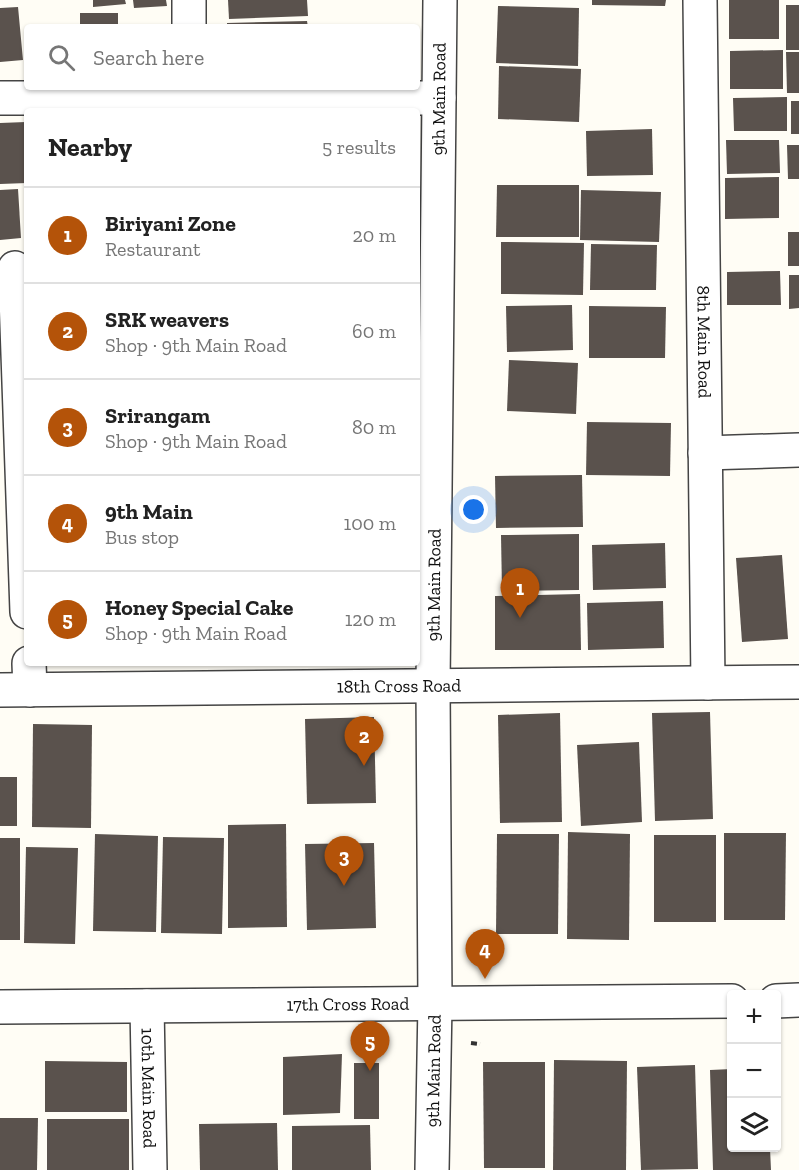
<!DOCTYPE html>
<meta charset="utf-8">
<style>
:root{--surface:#fff;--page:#f2f2f2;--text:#222;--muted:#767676;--line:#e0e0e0;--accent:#b45309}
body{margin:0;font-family:"Zilla Slab",serif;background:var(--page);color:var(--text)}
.controls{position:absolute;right:18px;bottom:18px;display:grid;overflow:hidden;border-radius:6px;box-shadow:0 2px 4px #0004}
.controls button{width:54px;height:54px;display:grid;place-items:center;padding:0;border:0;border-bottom:2px solid var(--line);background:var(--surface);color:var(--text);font:30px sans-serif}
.you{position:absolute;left:474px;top:510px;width:21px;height:21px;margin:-15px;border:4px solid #fff;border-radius:50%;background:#1a73e8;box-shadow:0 0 0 9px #1a73e833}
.badge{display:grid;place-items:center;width:39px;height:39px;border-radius:50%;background:var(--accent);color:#fff;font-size:20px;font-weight:700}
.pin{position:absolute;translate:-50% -50px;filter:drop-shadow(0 2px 3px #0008)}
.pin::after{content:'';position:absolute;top:32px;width:21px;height:18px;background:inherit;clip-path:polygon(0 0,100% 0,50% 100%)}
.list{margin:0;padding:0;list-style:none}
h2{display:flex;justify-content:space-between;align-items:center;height:78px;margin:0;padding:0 24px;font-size:26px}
h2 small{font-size:20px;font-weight:400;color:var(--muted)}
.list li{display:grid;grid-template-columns:39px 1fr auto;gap:18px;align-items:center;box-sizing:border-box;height:96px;padding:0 24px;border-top:2px solid var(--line)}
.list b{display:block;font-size:22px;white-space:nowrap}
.list p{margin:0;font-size:20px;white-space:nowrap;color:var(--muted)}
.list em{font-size:20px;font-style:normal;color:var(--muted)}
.icon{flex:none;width:33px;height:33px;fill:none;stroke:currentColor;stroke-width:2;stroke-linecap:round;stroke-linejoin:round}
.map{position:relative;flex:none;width:799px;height:1170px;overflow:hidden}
.search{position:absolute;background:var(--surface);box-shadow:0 2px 4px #0004;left:24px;top:24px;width:396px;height:66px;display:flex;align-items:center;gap:15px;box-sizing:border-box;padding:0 21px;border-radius:6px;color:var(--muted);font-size:22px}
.panel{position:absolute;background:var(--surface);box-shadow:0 2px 4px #0004;left:24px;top:108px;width:396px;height:558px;border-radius:6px}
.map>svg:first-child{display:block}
</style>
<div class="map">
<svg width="799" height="1170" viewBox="0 0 799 1170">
<rect width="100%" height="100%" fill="#fffdf5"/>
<g fill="#5a524d">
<polygon points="93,0 125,0 126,4 93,7"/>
<polygon points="133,0 166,0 167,6 134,8"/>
<polygon points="228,0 307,0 308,16 229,19"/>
<polygon points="592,0 666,0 665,6 592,5"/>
<rect x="729" y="0" width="50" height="39"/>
<rect x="786" y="5" width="13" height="45"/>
<polygon points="498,6 579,8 578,66 496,63"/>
<polygon points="18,7 23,60 0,62 0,8"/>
<rect x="80" y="13" width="38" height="14"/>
<polygon points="307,21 308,27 227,27 227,23"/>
<polygon points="783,50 783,89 730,89 730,51"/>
<polygon points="786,52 799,52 799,93 787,93"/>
<polygon points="499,66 581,69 579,122 498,119"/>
<polygon points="787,97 787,131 734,131 733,98"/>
<rect x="791" y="101" width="8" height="33"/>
<polygon points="26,122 27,183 0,184 0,123"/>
<polygon points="652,129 653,175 587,176 586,131"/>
<polygon points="726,140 779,140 780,173 727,174"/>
<polygon points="787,145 799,145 799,179 788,179"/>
<polygon points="779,177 779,218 725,219 725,178"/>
<polygon points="497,185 579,185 579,237 496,237"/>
<polygon points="18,189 21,238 0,240 0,190"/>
<polygon points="581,190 661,192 659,242 580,240"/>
<rect x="788" y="232" width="11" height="34"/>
<polygon points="501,242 584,243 583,295 501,294"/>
<polygon points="591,244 657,245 656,290 590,290"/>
<polygon points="780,271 781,305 727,305 727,272"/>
<polygon points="789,275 799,275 799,308 789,309"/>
<polygon points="572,305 573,350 507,352 506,306"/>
<polygon points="589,306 666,307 665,358 589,358"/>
<polygon points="509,360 578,363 576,414 507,411"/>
<polygon points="587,422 671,423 670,476 586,475"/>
<polygon points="582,475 583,527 496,528 495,476"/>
<polygon points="579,534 579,590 502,591 501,535"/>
<polygon points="665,543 666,588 593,590 592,545"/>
<polygon points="782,555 788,639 742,642 736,558"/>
<polygon points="580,594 581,650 495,650 495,596"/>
<polygon points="663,601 664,648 588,650 587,603"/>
<polygon points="710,712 713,819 655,821 652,713"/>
<polygon points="560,713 562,822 500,823 498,715"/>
<polygon points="374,717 376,803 307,804 305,719"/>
<polygon points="33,724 92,725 91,828 32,827"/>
<polygon points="639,742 642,822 581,826 577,745"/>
<rect x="0" y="777" width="17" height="49"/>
<polygon points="286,824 287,927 228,928 228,825"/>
<polygon points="568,832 630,834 629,940 567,939"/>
<polygon points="724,833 786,833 785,920 724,920"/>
<polygon points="95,834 158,836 156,932 93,931"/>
<polygon points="497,834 559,834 558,934 496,934"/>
<rect x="654" y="835" width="62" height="87"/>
<polygon points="163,837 224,838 222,934 161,933"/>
<rect x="0" y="838" width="20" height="102"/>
<polygon points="374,843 376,928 307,930 305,844"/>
<polygon points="26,847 78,848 75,944 24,943"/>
<polygon points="342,1054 340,1113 283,1115 283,1057"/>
<polygon points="554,1060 627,1061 626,1170 553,1170"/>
<polygon points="45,1061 127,1062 127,1112 45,1112"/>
<polygon points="483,1062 545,1062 545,1168 484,1168"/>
<rect x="354" y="1063" width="25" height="56"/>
<polygon points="695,1065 698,1169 641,1170 637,1067"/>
<polygon points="732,1069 732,1148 770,1148 771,1170 713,1170 710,1070"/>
<polygon points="0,1118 38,1118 37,1170 0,1170"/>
<rect x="47" y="1119" width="82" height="51"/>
<polygon points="277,1123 278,1170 200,1170 199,1124"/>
<polygon points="370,1125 371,1170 292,1170 292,1126"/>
</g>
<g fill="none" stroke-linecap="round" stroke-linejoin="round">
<g stroke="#444" stroke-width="36">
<g id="minor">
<polyline points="189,0 189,27"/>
<path id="s1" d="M700,0L708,683"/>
<polyline points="0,98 439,98"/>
<polyline points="15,268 27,612"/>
<polyline points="705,453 799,450"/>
<polyline points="29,663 30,690"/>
<path id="s2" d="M0,690L799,682"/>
<polyline points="776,1001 799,1000"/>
<path id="s3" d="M147,1006L150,1170"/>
<path id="s4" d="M0,1007L732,1001"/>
<path id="s5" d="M432,1170L435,1003L433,686L440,0"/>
</g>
</g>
<polyline stroke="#333" stroke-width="4" stroke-dasharray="6 3" stroke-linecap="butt" points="471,1043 480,1044"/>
<use href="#minor" stroke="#fff" stroke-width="33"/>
</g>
<g text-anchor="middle" stroke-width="6" stroke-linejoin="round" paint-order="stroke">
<g font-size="18" fill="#111" stroke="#fff">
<text dy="6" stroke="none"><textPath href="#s5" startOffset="1071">9th Main Road</textPath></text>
<text dy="6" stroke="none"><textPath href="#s1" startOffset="342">8th Main Road</textPath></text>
<text dy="6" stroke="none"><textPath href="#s5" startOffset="585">9th Main Road</textPath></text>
<text dy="6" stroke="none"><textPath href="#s2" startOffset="399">18th Cross Road</textPath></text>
<text dy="6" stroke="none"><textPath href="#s4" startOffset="348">17th Cross Road</textPath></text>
<text dy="6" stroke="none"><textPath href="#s5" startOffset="99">9th Main Road</textPath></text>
<text dy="6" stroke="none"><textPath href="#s3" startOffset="82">10th Main Road</textPath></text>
</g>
</g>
</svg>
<div class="controls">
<button>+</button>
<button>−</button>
<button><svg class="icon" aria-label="layers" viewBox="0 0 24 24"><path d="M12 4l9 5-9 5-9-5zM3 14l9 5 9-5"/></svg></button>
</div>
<div class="you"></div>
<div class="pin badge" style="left:520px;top:618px">1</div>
<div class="pin badge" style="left:364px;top:766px">2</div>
<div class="pin badge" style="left:344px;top:886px">3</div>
<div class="pin badge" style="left:485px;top:979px">4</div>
<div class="pin badge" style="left:370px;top:1071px">5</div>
<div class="search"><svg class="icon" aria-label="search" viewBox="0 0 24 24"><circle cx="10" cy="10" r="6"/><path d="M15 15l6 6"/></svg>Search here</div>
<section class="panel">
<h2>Nearby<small>5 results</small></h2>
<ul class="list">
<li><span class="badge">1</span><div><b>Biriyani Zone</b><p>Restaurant</p></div><em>20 m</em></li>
<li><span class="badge">2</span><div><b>SRK weavers</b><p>Shop · 9th Main Road</p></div><em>60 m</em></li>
<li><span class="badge">3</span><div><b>Srirangam</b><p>Shop · 9th Main Road</p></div><em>80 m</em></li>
<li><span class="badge">4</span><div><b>9th Main</b><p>Bus stop</p></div><em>100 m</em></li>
<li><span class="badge">5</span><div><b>Honey Special Cake</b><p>Shop · 9th Main Road</p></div><em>120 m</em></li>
</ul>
</section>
</div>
